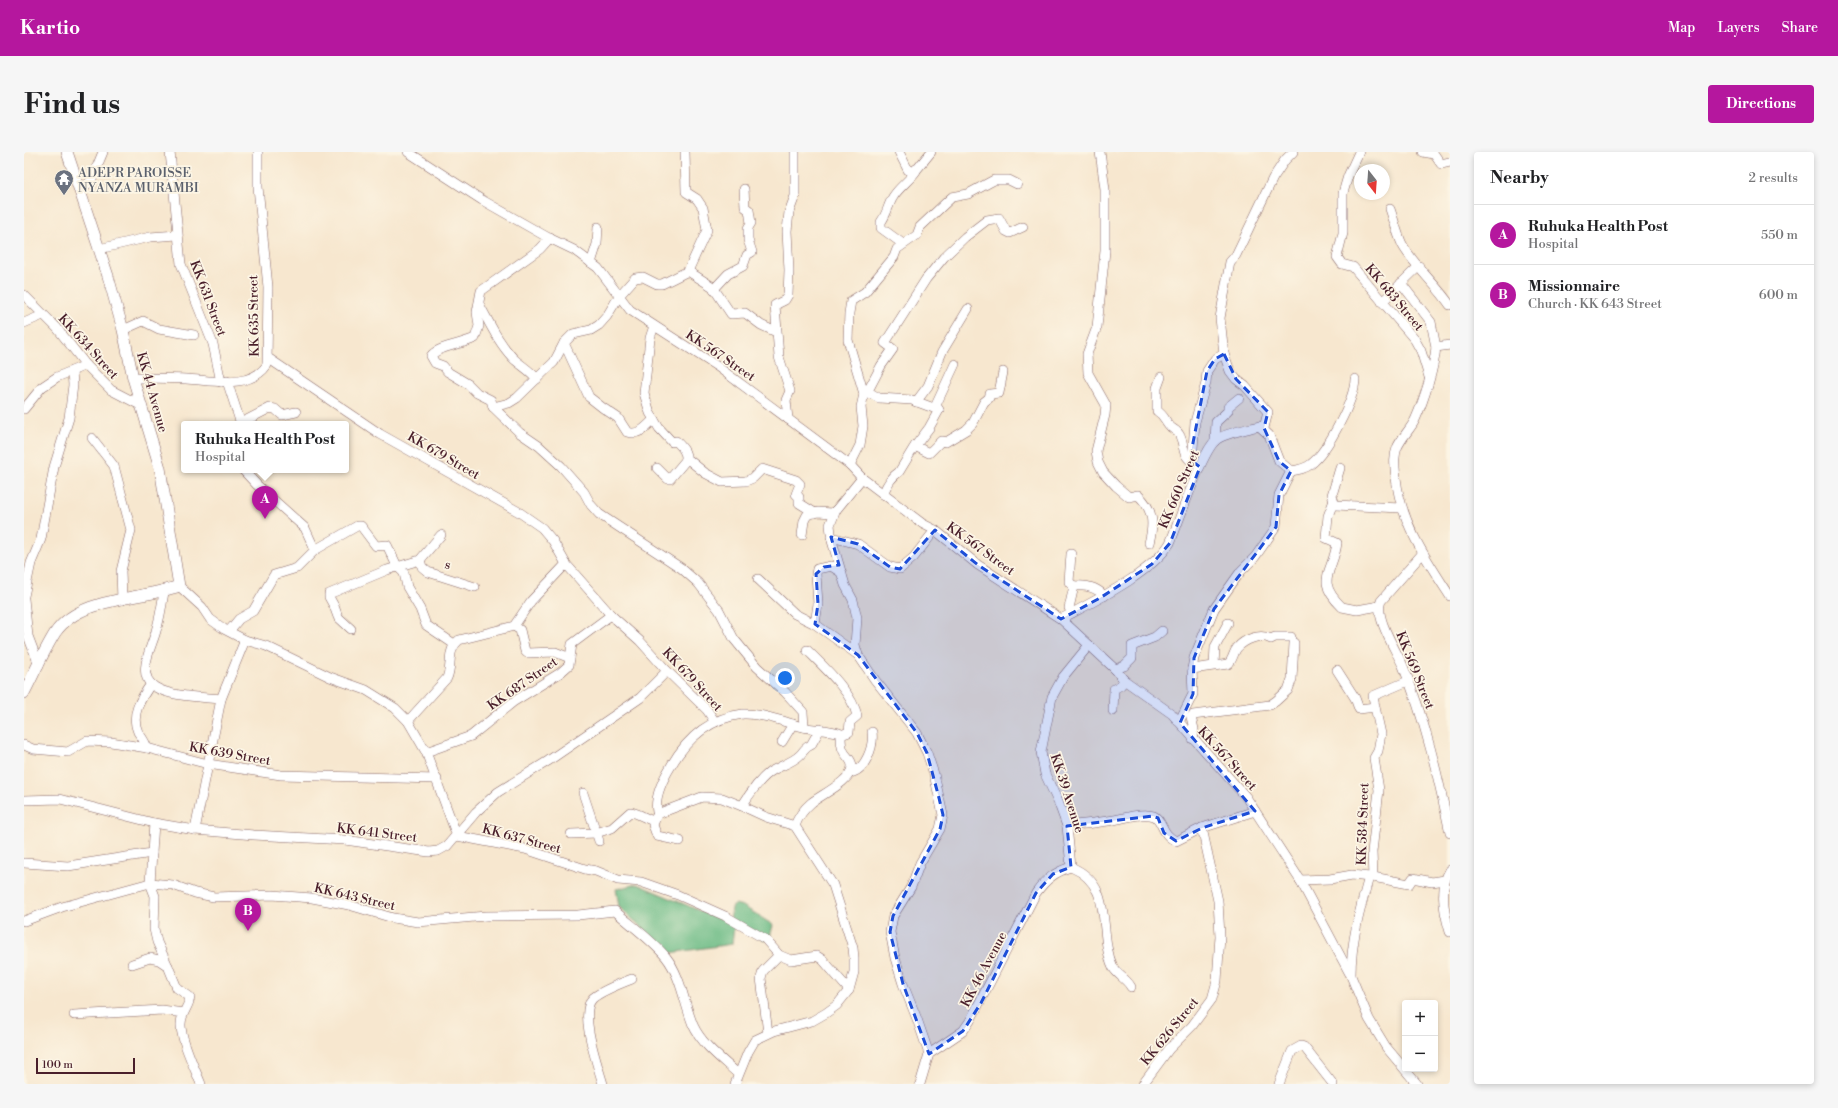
<!DOCTYPE html>
<meta charset="utf-8">
<style>
:root{--surface:#fff;--page:#f6f6f6;--text:#202124;--muted:#757577;--line:#e0e0e0;--accent:#b5179e}
body{margin:0;font-family:"Libre Bodoni",serif;background:var(--page);color:var(--text)}
.controls{position:absolute;right:12px;bottom:12px;display:grid;overflow:hidden;border-radius:4px;box-shadow:0 2px 6px #0003}
.controls button{width:36px;height:36px;display:grid;place-items:center;padding:0;border:0;border-bottom:1px solid var(--line);background:var(--surface);color:var(--text);font:20px sans-serif}
.compass{position:absolute;left:1330px;top:12px;width:36px;height:36px;border-radius:50%;background:var(--surface);box-shadow:0 2px 6px #0003;rotate:163deg}
.scale{position:absolute;left:12px;bottom:10px;width:99px;box-sizing:border-box;padding-left:4px;border:2px solid #4a1f2b;border-top:0;font-size:11px;line-height:14px;white-space:nowrap;color:#4a1f2b;-webkit-text-stroke:3px #fcf5e5;paint-order:stroke}
.you{position:absolute;left:761px;top:526px;width:14px;height:14px;margin:-10px;border:3px solid #fff;border-radius:50%;background:#1a73e8;box-shadow:0 0 0 6px #1a73e833}
.badge{display:grid;place-items:center;width:26px;height:26px;border-radius:50%;background:var(--accent);color:#fff;font-size:13px;font-weight:700}
.pin{position:absolute;translate:-50% -33px;filter:drop-shadow(0 1px 2px #0008)}
.pin::after{content:'';position:absolute;top:21px;width:14px;height:12px;background:inherit;clip-path:polygon(0 0,100% 0,50% 100%)}
.popup{position:absolute;left:157px;top:269px;width:168px;height:52px;box-sizing:border-box;display:grid;place-content:center;border-radius:4px;background:var(--surface);filter:drop-shadow(0 1px 3px #0005);font-size:13px;white-space:nowrap;color:var(--muted)}
.popup b{font-size:15px;color:var(--text)}
.popup::after{content:'';position:absolute;left:50%;top:100%;margin-left:-8px;border:8px solid transparent;border-top-color:var(--surface)}
.list{margin:0;padding:0;list-style:none}
h2{display:flex;justify-content:space-between;align-items:center;height:52px;margin:0;padding:0 16px;font-size:17px}
h2 small{font-size:13px;font-weight:400;color:var(--muted)}
.list li{display:grid;grid-template-columns:26px 1fr auto;gap:12px;align-items:center;box-sizing:border-box;height:60px;padding:0 16px;border-top:1px solid var(--line)}
.list b{display:block;font-size:15px;white-space:nowrap}
.list p{margin:0;font-size:13px;white-space:nowrap;color:var(--muted)}
.list em{font-size:13px;font-style:normal;color:var(--muted)}
.map{position:relative;flex:none;width:1426px;height:932px;overflow:hidden;border-radius:4px}
header{display:flex;align-items:center;gap:24px;box-sizing:border-box;height:56px;padding:0 20px;background:var(--accent);color:#fff}
header strong{font-size:19px}
nav{display:flex;gap:22px;margin-inline-start:auto;font-size:14px}
.intro{display:flex;align-items:center;justify-content:space-between;box-sizing:border-box;height:96px;padding:0 24px}
h1{margin:0;font-size:28px}
.button{padding:10px 18px;border-radius:4px;background:var(--accent);color:#fff;font-size:14px;font-weight:700}
main{display:flex;gap:24px;padding:0 24px}
aside{flex:1;background:var(--surface);border-radius:4px;box-shadow:0 2px 6px #0003}
.map>svg:first-child{display:block}
</style>
<header>
<strong>Kartio</strong>
<nav><a>Map</a><a>Layers</a><a>Share</a></nav>
</header>
<div class="intro"><h1>Find us</h1><a class="button">Directions</a></div>
<main>
<div class="map">
<svg width="1426" height="932" viewBox="0 0 1426 932">
<rect width="100%" height="100%" fill="#fcf5e5"/>
<filter id="ink" filterUnits="userSpaceOnUse"><feTurbulence type="fractalNoise" baseFrequency=".025" numOctaves="2"/><feDisplacementMap in="SourceGraphic" scale="8" xChannelSelector="R" yChannelSelector="G"/><feConvolveMatrix kernelMatrix="1 2 1 2 8 2 1 2 1" color-interpolation-filters="sRGB"/></filter>
<filter id="wash" filterUnits="userSpaceOnUse"><feTurbulence type="fractalNoise" baseFrequency=".012" numOctaves="4" result="noise"/><feDisplacementMap in="SourceGraphic" scale="16" xChannelSelector="R" yChannelSelector="G"/><feGaussianBlur stdDeviation="0.9" result="paint"/><feColorMatrix in="noise" values="0 0 0 0 0 0 0 0 0 0 0 0 0 0 0 0 0 1.4 0 .05"/><feComposite in="paint" operator="in"/></filter>
<g filter="url(#wash)">
<rect width="100%" height="100%" fill="#f7e7cf"/>
<polygon fill="#6dbc86" stroke="#5c6e58" points="613,732 681,761 706,768 708,756 711,752 719,754 749,773 746,785 742,789 716,772 710,775 708,792 646,801 595,755 592,737"/>
</g>
<g filter="url(#ink)">
<g fill="none" stroke-linecap="round" stroke-linejoin="round">
<g stroke="#876564" stroke-width="10">
<g id="minor">
<polyline points="146,0 157,112 189,192 197,230"/>
<polyline points="384,0 458,48 523,85 550,98 574,116 606,158 694,215 826,313 838,326 899,372 911,378 954,413 1037,467 1091,517 1100,528 1148,562 1222,645 1276,728 1327,824 1345,867 1362,895 1393,932"/>
<polyline points="875,0 884,18 888,19 894,16 907,0"/>
<path d="M1076,0L1081,37V99L1073,175L1063,202L1064,221L1082,253L1081,263L1072,299L1074,310L1079,320L1092,334L1105,345L1114,343C1130,358 1130,372 1125,391"/>
<polyline points="1335,0 1324,24 1319,41 1319,81 1313,105 1318,112 1329,115 1391,188 1397,199 1405,225"/>
<polyline points="1399,0 1410,2 1417,12 1426,10"/>
<polyline points="56,38 67,29 79,0"/>
<path d="M1366,57C1370,68 1373,81 1378,92C1390,114 1412,132 1426,153"/>
<path d="M526,86L516,97L457,139L453,160L455,174L451,186C440,192 414,194 407,204L411,211L419,214L424,220L444,232L453,241L467,248L469,255L496,281L515,294L537,314L560,340L567,353L575,362L657,416L674,431L695,458L710,487L733,515L761,540L779,560L780,575"/>
<path d="M879,92L857,76V70C863,62 864,53 869,45C875,35 886,28 892,19"/>
<polyline points="75,97 126,85 153,83"/>
<polyline points="567,111 573,92 574,75"/>
<polyline points="664,119 689,135 707,162 721,161 737,173 752,180"/>
<polyline points="1377,131 1407,170 1412,195"/>
<polyline points="690,137 704,122 719,114 723,103 728,100 724,88 724,76 727,71 725,58 721,55 720,37"/>
<polyline points="0,143 33,176 62,213 87,238 118,254"/>
<polyline points="1358,150 1395,114"/>
<path d="M455,152C465,170 474,190 489,206C496,213 506,218 513,227"/>
<polyline points="0,171 19,163"/>
<path d="M630,174L626,186L620,241L626,261L635,276L648,290L652,289C658,295 663,300 662,308"/>
<polyline points="99,178 119,169 135,177 170,183"/>
<path d="M540,191L565,245L579,256L594,266L603,280C615,284 622,275 630,267"/>
<path d="M1426,193L1412,195C1410,217 1400,248 1391,268C1386,278 1377,286 1373,296C1369,306 1371,316 1372,326C1377,371 1402,407 1426,444"/>
<polyline points="244,206 356,282 495,360 518,376 529,389 542,412 587,463 616,489 643,519 683,558 691,570"/>
<path d="M1137,225L1133,236V259C1140,263 1140,267 1145,273C1148,278 1153,277 1156,284C1162,297 1156,301 1170,311"/>
<path d="M109,226C126,226 144,226 162,227C187,228 226,238 243,213L244,135L234,35V0"/>
<polyline points="203,229 217,272"/>
<polyline points="892,250 904,234 918,200 944,157"/>
<polyline points="469,255 485,251 493,246 530,210 540,191 549,182 567,178 575,173 583,164 595,144 611,126 619,125 633,132 638,132 664,119 683,78 679,56 673,47 662,40 661,0"/>
<polyline points="0,257 18,235 33,225 62,213"/>
<polyline points="915,258 912,253 931,212"/>
<polyline points="764,267 762,248 766,239 755,205 751,153 761,148 764,143 765,118 763,79 765,60 771,44 771,0"/>
<polyline points="217,271 246,256 251,257 258,263 272,260"/>
<polyline points="1240,276 1244,260 1221,234 1212,227 1206,219 1200,202 1196,166 1206,110 1212,103 1249,26 1261,8 1269,0"/>
<polyline points="68,286 90,314 107,378 97,419 98,448"/>
<polyline points="1191,289 1192,270 1204,259 1204,255 1215,246"/>
<polyline points="891,294 905,301 917,289 922,290 942,278 949,271 960,250 965,246 966,242 975,241 979,220"/>
<polyline points="1168,309 1171,270 1182,231 1183,219 1191,207 1200,202"/>
<polyline points="826,313 836,293 839,274 837,255 840,242 846,235 857,214 869,197 861,191 902,127 920,105 941,85 963,68 975,66 982,79 986,81 999,75"/>
<polyline points="633,316 644,327 646,327 662,308 665,308 681,321 698,330 722,329 729,326 738,317 741,318 772,328 776,332 772,342 775,345 775,351 791,361"/>
<polyline points="1316,316 1308,343 1311,353 1377,356"/>
<polyline points="219,318 233,333 281,376 291,398 333,374 337,374 352,394 363,393 373,414 380,421 383,435 396,457 402,473 430,492"/>
<polyline points="838,326 812,358 806,373 808,389 821,433 829,448 833,466 831,493 834,503 851,528 893,581 903,601 910,622 919,663 916,677 896,711 887,735 869,764 866,780 871,806 879,832 893,867 905,902"/>
<path d="M859,342C863,332 867,325 875,320L889,297L905,276L915,258L888,248L855,246L848,242H840L824,188L825,161L827,149L841,140L870,105L873,97L893,83L896,75L928,45L944,42L970,28H985L993,32"/>
<path d="M1309,351L1304,364L1302,386L1313,391C1309,421 1290,428 1318,455L1333,458L1355,454"/>
<polyline points="778,383 780,369 783,363 794,360 808,361 812,358"/>
<polyline points="807,385 834,392 866,415 876,417 890,405 911,378"/>
<polyline points="1047,402 1045,430 1050,434 1045,456 1048,461"/>
<path d="M1398,402L1357,449C1350,465 1372,498 1379,514C1401,567 1414,624 1426,681"/>
<polyline points="396,408 398,415 404,420 451,435"/>
<polyline points="734,427 771,462 791,472 834,503"/>
<polyline points="155,434 178,455 186,467 200,477 221,488 242,494 306,525 342,538 371,556 384,569 402,600 433,684 501,697 561,717 572,719 594,728 617,730 654,743 701,764 741,787 755,803 767,808 793,804 799,808 825,838"/>
<path d="M1050,434C1061,433 1072,434 1080,444"/>
<path d="M140,440C138,453 136,466 132,479C128,495 111,523 131,535C147,545 178,545 197,547"/>
<polyline points="0,444 7,411 17,387 30,315 45,266 49,233 48,219"/>
<polyline points="0,447 4,484 15,513"/>
<path d="M1037,467C1070,449 1127,422 1146,391C1155,370 1177,301 1192,288C1200,281 1224,277 1235,274L1245,283L1255,309L1267,319C1274,318 1281,317 1287,312C1303,300 1331,247 1331,227"/>
<polyline points="791,472 794,452 792,422 793,417 807,414 818,421"/>
<polyline points="490,474 496,478 501,499 503,501 531,500 546,506"/>
<polyline points="327,477 314,465 310,454 305,445 305,442 363,418 396,408 417,383"/>
<polyline points="205,479 215,467 229,459 250,423 273,416 291,398"/>
<path d="M783,498C799,514 829,541 833,564L826,570L825,580L817,583"/>
<polyline points="1190,513 1191,495 1204,471"/>
<polyline points="1091,517 1100,514 1108,506 1108,494 1131,485 1138,479"/>
<path d="M1168,517L1204,512C1209,508 1209,501 1213,496C1221,487 1236,481 1247,487L1251,485H1267"/>
<path d="M1313,518L1331,546L1335,557L1351,555L1357,582L1354,599L1350,606L1355,638L1348,700L1349,725H1345C1336,757 1327,789 1327,823"/>
<polyline points="1351,555 1349,544 1384,529"/>
<polyline points="1089,559 1090,537 1097,533 1100,528"/>
<path d="M384,569L423,526C429,512 422,499 435,488L490,474L507,449L542,412"/>
<polyline points="1154,569 1157,566 1169,542 1168,517 1170,506 1190,457 1217,419 1231,405 1252,375 1255,343 1267,319"/>
<polyline points="1169,587 1170,577 1167,565 1169,563 1246,553 1252,549 1264,538 1268,527 1270,491"/>
<polyline points="758,590 769,572"/>
<polyline points="0,593 9,597 44,600 63,589 87,590 123,596 184,612 257,623 413,627"/>
<path d="M123,596C121,589 118,586 114,580C106,563 117,546 127,532"/>
<polyline points="402,600 447,584 489,550 536,521 545,513 548,492 587,463"/>
<path d="M826,621C842,618 850,594 848,580"/>
<polyline points="559,641 575,689"/>
<polyline points="0,648 36,647 130,671 171,678 230,683 321,688 405,700 414,699 423,694 452,660 474,640 524,609 616,546 643,519"/>
<path d="M718,654C726,641 734,629 746,620C755,614 768,611 776,603C780,599 781,595 787,593L796,577"/>
<polyline points="632,665 629,673 633,684 656,689"/>
<polyline points="130,671 126,731 131,744 130,777 133,790 144,814"/>
<path d="M1043,674C1059,672 1074,671 1090,668C1102,666 1118,660 1130,664C1139,668 1137,683 1152,689L1178,676L1231,659"/>
<polyline points="171,678 197,547 221,488"/>
<path d="M547,682L572,681L588,676L606,660C615,661 622,667 630,669"/>
<polyline points="0,711 44,714 128,701"/>
<polyline points="1047,715 1043,674 1035,652 1021,622 1017,600 1028,545 1039,525 1065,493"/>
<path d="M1047,715C1092,734 1073,780 1089,815C1093,823 1103,827 1107,835"/>
<path d="M1426,718C1415,736 1420,761 1426,780"/>
<polyline points="1349,725 1385,732 1389,726 1408,730 1421,728"/>
<polyline points="1276,728 1306,727 1328,723 1345,725"/>
<path d="M0,769L38,755L126,731L149,733L171,741L190,745L248,743L288,746L325,753L369,766L394,770L462,764L554,763L591,759C608,774 628,788 642,805C657,824 660,851 669,873C678,893 699,908 714,922"/>
<path d="M108,812L126,806L135,808L144,814L153,836L166,845C165,855 157,861 157,872C156,886 171,917 177,932"/>
<polyline points="50,863 138,858 159,861"/>
<polyline points="744,881 737,826 739,819 755,803"/>
<path d="M579,932C574,914 554,860 569,846C579,838 595,832 608,827"/>
<path d="M711,932L724,900L731,888L750,879L788,869L802,861L813,853L825,838L830,820V806L829,796L809,733L771,674C774,665 780,657 787,651C798,642 828,629 828,614C828,607 821,604 819,598C817,594 817,588 817,583L815,581C804,577 790,578 779,575C761,570 737,561 719,562C686,566 663,586 647,614C639,627 630,644 633,660L636,661L678,645L698,646L718,654L742,665L771,674"/>
<path d="M896,932L905,902L939,879L946,869L1012,741C1022,727 1031,720 1047,715"/>
<polyline points="1119,932 1145,897 1168,874 1188,847 1193,829 1196,784 1194,749 1178,676"/>
<polyline points="1255,932 1268,899 1277,894 1280,895 1309,932"/>
</g>
</g>
<g stroke="#876564" stroke-width="12">
<path id="major" d="M0,541C10,522 19,500 31,481C56,444 117,448 155,434L136,316L109,226L99,178L84,124L43,0"/>
</g>
<use href="#minor" stroke="#fff" stroke-width="9"/>
<use href="#major" stroke="#fff" stroke-width="11"/>
</g>
</g>
<path fill="#1d4ed8" fill-opacity="0.2" stroke="#1d4ed8" stroke-width="3" stroke-dasharray="8 5" stroke-linejoin="round" d="M1200,202L1212,227L1244,260L1240,276L1255,309L1267,319L1255,343L1252,375L1190,457L1170,506L1169,542L1156,571L1231,659L1178,676L1152,689L1140,681L1134,666L1129,664L1043,674L1047,715L1029,722L1012,741L957,851L939,879L905,902L879,832L866,780L869,764L916,677L919,663L915,646L903,601L893,581L834,503L791,472L794,452L792,422L800,415L815,413L807,385L834,392L866,415L876,417L911,378L954,413L1037,467L1076,446L1128,412L1146,391L1176,315L1168,309V296L1183,219L1191,207Z"/>
<defs>
<g id="temple-pin" transform="scale(1)"><path d="M0 17L-7.5 6A9.5 9.5 0 1 1 7.5 6Z" fill="#6b7280" stroke="#fcf5e5"/><path d="M0-6L5-2H3V0L6.5 2.5H4V6H1.5V3h-3V6H-4V2.5H-6.5L-3 0V-2H-5Z" fill="#fff"/></g>
</defs>
<g fill-rule="evenodd">
<use href="#temple-pin" x="40" y="27"/>
</g>
<g text-anchor="middle" stroke-width="3.5" stroke-linejoin="round" paint-order="stroke">
<g font-size="13" fill="#5b616d" stroke="#fcf5e5" text-anchor="start">
<text x="54" y="25">ADEPR PAROISSE<tspan x="54" dy="15">NYANZA MURAMBI</tspan></text>
</g>
<g font-size="13" fill="#4a1f2b" stroke="#fcf5e5">
<text transform="translate(1371 145) rotate(50)" y="5">KK 683 Street</text>
<text transform="translate(185 146) rotate(69)" y="5">KK 631 Street</text>
<text transform="translate(229 164) rotate(-91)" y="5">KK 635 Street</text>
<text transform="translate(65 194) rotate(48)" y="5">KK 634 Street</text>
<text transform="translate(697 203) rotate(34)" y="5">KK 567 Street</text>
<text transform="translate(129 240) rotate(74)" y="5">KK 44 Avenue</text>
<text transform="translate(420 303) rotate(30)" y="5">KK 679 Street</text>
<text transform="translate(1154 337) rotate(-67)" y="5">KK 660 Street</text>
<text transform="translate(957 396) rotate(36)" y="5">KK 567 Street</text>
<text transform="translate(424 412) rotate(15)" y="5">s</text>
<text transform="translate(1392 518) rotate(68)" y="5">KK 569 Street</text>
<text transform="translate(669 527) rotate(47)" y="5">KK 679 Street</text>
<text transform="translate(498 531) rotate(-35)" y="5">KK 687 Street</text>
<text transform="translate(206 601) rotate(10)" y="5">KK 639 Street</text>
<text transform="translate(1204 606) rotate(48)" y="5">KK 567 Street</text>
<text transform="translate(1044 641) rotate(72)" y="5">KK 39 Avenue</text>
<text transform="translate(1338 672) rotate(-88)" y="5">KK 584 Street</text>
<text transform="translate(353 680) rotate(7)" y="5">KK 641 Street</text>
<text transform="translate(498 686) rotate(15)" y="5">KK 637 Street</text>
<text transform="translate(331 744) rotate(13)" y="5">KK 643 Street</text>
<text transform="translate(959 817) rotate(-62)" y="5">KK 46 Avenue</text>
<text transform="translate(1145 879) rotate(-51)" y="5">KK 626 Street</text>
</g>
</g>
</svg>
<div class="controls">
<button>+</button>
<button>−</button>
</div>
<svg class="compass" viewBox="-18 -18 36 36"><path d="M0-13l5 13h-10z" fill="#e53935"/><path d="M0 13l5-13h-10z" fill="#757577"/></svg>
<div class="scale">100 m</div>
<div class="you"></div>
<div class="pin badge" style="left:241px;top:367px">A</div>
<div class="popup"><b>Ruhuka Health Post</b>Hospital</div>
<div class="pin badge" style="left:224px;top:779px">B</div>
</div>
<aside>
<h2>Nearby<small>2 results</small></h2>
<ul class="list">
<li><span class="badge">A</span><div><b>Ruhuka Health Post</b><p>Hospital</p></div><em>550 m</em></li>
<li><span class="badge">B</span><div><b>Missionnaire</b><p>Church · KK 643 Street</p></div><em>600 m</em></li>
</ul>
</aside>
</main>
